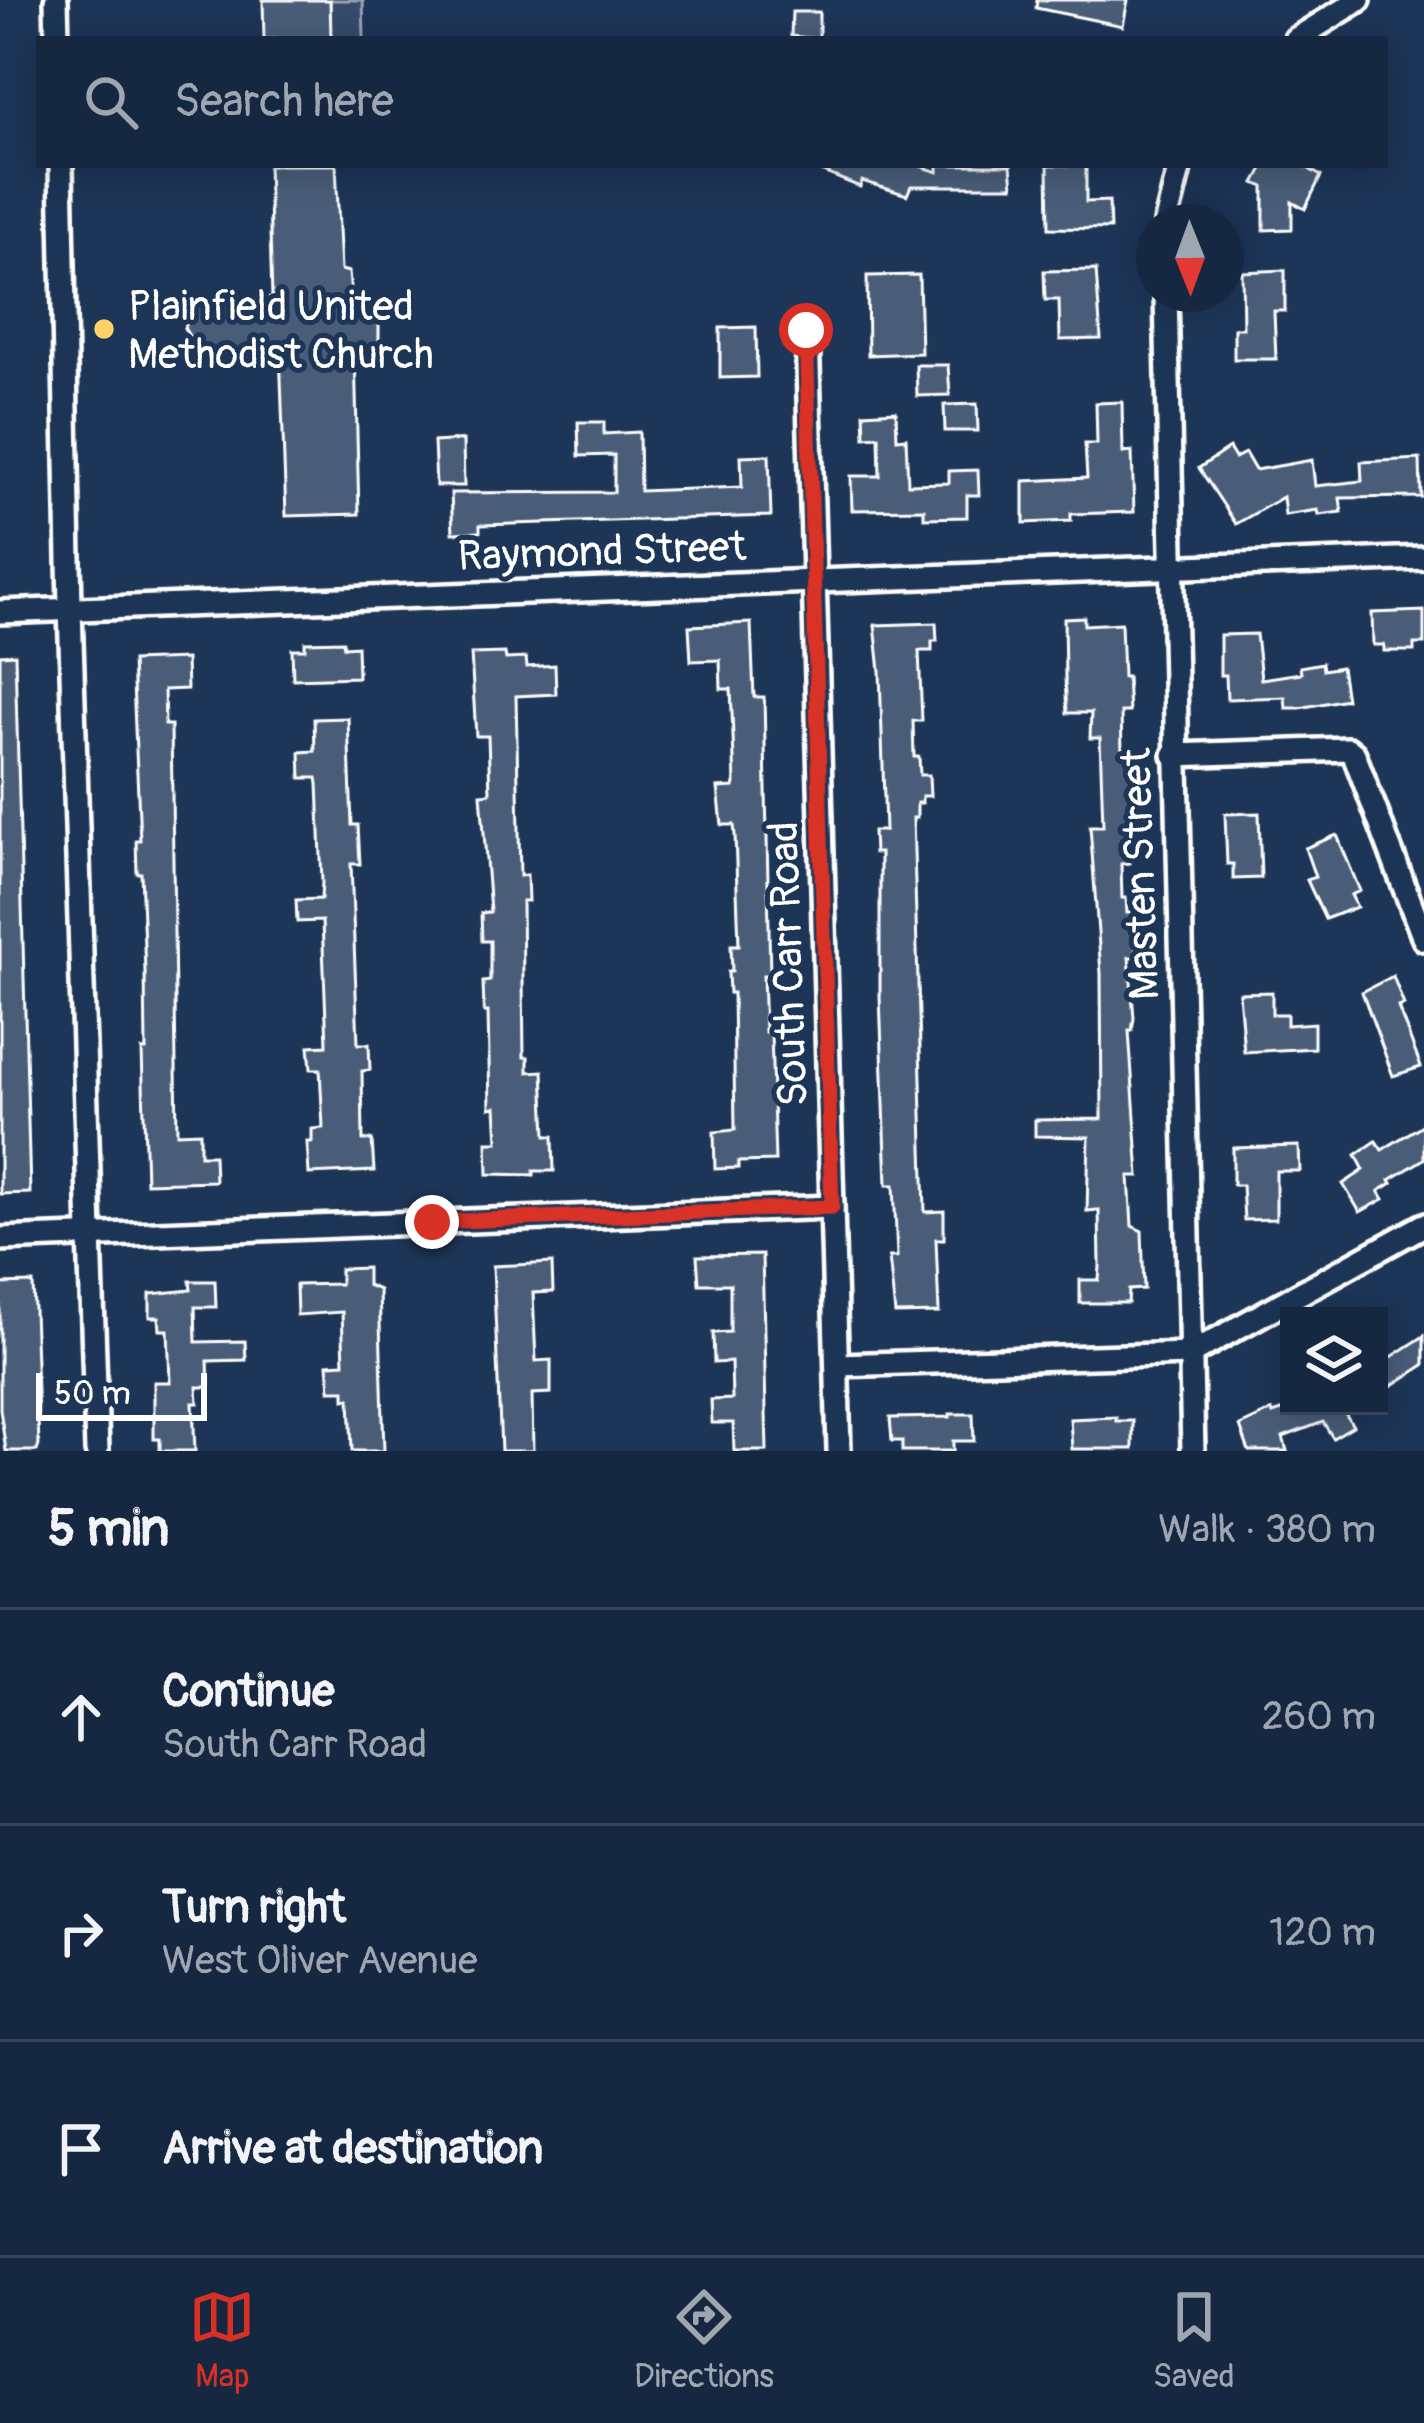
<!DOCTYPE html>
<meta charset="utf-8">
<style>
:root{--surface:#162841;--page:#23344c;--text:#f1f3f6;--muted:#9ea6b1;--line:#35445a;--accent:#d93025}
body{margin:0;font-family:Pangolin,sans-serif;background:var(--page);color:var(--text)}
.controls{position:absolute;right:36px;bottom:36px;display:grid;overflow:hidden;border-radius:0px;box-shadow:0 6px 30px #0003}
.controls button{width:108px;height:108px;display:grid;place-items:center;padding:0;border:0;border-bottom:3px solid var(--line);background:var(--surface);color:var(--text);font:60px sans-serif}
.compass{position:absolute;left:1136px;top:204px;width:108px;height:108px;border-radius:50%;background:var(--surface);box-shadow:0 6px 30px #0003;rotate:179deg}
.scale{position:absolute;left:36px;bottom:30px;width:171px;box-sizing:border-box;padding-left:12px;border:6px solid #fff;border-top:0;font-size:33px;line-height:42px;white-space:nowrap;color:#fff;-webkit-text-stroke:9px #1d3557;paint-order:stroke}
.stop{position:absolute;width:36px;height:36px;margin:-27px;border:9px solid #d93025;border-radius:50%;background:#fff}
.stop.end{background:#d93025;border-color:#fff;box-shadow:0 3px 12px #0008}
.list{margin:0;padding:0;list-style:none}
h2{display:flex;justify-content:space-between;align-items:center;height:156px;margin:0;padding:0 48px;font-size:51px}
h2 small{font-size:39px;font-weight:400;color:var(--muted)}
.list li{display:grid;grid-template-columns:78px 1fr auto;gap:36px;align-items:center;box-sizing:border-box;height:216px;padding:0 48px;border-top:3px solid var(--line)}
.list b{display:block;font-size:45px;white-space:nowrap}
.list p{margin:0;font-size:39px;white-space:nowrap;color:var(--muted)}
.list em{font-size:39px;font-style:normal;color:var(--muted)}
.icon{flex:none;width:66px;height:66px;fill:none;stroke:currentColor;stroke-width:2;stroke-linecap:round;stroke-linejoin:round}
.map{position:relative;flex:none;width:1424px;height:1451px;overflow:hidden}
.search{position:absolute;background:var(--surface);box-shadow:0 6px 30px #0003;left:36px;right:36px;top:36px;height:132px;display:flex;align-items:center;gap:30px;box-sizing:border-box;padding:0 42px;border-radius:0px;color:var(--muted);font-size:45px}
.sheet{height:804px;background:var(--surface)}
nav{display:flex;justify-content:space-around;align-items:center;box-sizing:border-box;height:168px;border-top:3px solid var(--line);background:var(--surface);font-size:33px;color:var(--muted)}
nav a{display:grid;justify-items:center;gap:6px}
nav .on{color:var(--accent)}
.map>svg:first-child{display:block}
</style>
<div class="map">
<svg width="1424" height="1451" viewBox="0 0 1424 1451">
<defs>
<pattern id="park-tufts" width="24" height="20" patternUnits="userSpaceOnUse" patternTransform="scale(3)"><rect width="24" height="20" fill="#364b69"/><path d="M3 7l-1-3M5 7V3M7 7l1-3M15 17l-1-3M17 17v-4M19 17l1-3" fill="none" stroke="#546680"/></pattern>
</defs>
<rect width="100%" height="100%" fill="#1d3557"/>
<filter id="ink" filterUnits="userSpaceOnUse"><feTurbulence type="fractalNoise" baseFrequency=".00833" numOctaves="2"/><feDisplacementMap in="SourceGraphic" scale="24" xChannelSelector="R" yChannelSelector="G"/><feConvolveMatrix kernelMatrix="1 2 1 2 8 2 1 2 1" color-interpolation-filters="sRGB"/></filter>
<g filter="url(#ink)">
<polygon fill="url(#park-tufts)" stroke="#9aa5b4" stroke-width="3" points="330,0 363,0 364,39 331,39"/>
<g fill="#4a5d79" stroke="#fff" stroke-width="3">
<polygon points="263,0 330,0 331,39 264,39"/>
<polygon points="1037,0 1128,0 1123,26 1036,8"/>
<polygon points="792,12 819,12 819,39 791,36"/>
<polygon points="268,165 336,165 341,270 349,272 353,317 379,321 379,350 355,351 359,514 286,516 280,351 200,353 184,328 197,304 272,298"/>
<polygon points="806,165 917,165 938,172 938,165 1011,165 1013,186 911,186 907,195 862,181 860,187"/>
<polygon points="1048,165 1086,165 1086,202 1109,201 1110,229 1049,228"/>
<polygon points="1265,165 1302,165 1321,176 1305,209 1292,202 1292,229 1264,230 1264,187 1255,183"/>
<polygon points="1096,270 1101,339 1060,340 1059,300 1045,300 1044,271"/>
<polygon points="1285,270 1285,311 1274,311 1276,359 1234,359 1234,328 1243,328 1242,272"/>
<polygon points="919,275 921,353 868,355 867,276"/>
<polygon points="756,327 757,377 720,378 720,328"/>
<polygon points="916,365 948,365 950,395 917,396"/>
<polygon points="1122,402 1123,453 1132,452 1134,512 1071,514 1071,521 1024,523 1024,481 1087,478 1085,444 1097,444 1096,403"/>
<polygon points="977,404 978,431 945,431 944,405"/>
<polygon points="896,411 897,439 906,438 908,484 949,483 949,471 978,470 979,495 967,495 967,517 924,518 924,509 852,510 851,476 880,476 879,436 865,437 864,413"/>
<polygon points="578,422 604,422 604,434 639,432 640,491 742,487 741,456 769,455 771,516 480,525 480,532 453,533 451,493 614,492 614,455 579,456"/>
<polygon points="463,440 464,486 436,486 434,442"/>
<polygon points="1229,448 1235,458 1245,453 1255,470 1312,460 1315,486 1362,481 1361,462 1420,459 1421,497 1340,498 1342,512 1319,515 1318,510 1285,515 1283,497 1236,524 1199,468"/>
<polygon points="1424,611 1424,644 1414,644 1414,651 1384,651 1384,645 1373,645 1372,613"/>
<polygon points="1084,617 1084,625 1121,623 1123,677 1127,677 1129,712 1121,712 1122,751 1130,751 1133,811 1127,811 1130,863 1121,864 1122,898 1126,898 1127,913 1134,913 1136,957 1129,957 1134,1018 1132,1031 1129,1031 1139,1176 1129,1176 1132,1226 1142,1231 1144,1289 1129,1290 1128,1303 1080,1303 1080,1280 1099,1280 1100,1266 1099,1210 1087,1211 1089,1137 1035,1136 1035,1120 1102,1119 1101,973 1090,826 1103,826 1100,738 1090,738 1091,713 1067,713 1065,678 1064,618"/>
<polygon points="751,623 754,697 764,697 770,975 763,975 765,1032 771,1032 775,1161 738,1162 738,1168 715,1169 714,1132 735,1130 733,993 729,993 728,972 732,971 731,945 739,945 735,835 734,825 722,825 718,788 734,787 735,783 731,689 721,689 720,660 691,661 689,626"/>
<polygon points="936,623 937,641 932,641 932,651 919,651 922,721 913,721 914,757 919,757 920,775 929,775 930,796 922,796 922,803 917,803 917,818 913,818 925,1212 944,1211 944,1239 936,1239 939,1313 895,1314 889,1257 897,1257 894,1185 887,1185 880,996 880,853 874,853 873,831 885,831 880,671 875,625"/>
<polygon points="1256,634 1261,679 1301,673 1300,667 1322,663 1323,670 1341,667 1346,699 1300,708 1286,708 1285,697 1227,699 1226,675 1220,675 1220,635"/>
<polygon points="343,641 344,647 357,646 358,677 293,679 292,649 305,649 305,642"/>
<polygon points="505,653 506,659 526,658 527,667 555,665 556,694 516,696 520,876 527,875 528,901 522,901 524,1057 528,1057 528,1072 543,1071 546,1136 553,1136 554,1171 534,1171 534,1175 488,1174 487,1142 498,1142 496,1107 490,1108 488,1012 484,1012 483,982 490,981 490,941 482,941 481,913 490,912 481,794 490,793 488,736 476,736 471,654"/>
<polygon points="15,654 30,1193 0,1194 0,655"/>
<polygon points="186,659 187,689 164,690 165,725 171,725 177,1133 200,1132 200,1155 214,1155 215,1181 146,1183 142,1050 146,1050 145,971 141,873 137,873 136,840 140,840 132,661"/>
<polygon points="348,718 352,825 358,825 360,864 351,864 358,1044 369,1044 370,1070 362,1071 363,1140 372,1140 374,1171 309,1174 307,1142 312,1142 312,1129 323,1128 320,1069 311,1069 309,1046 327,1045 322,921 297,922 296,900 321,899 322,882 318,784 317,778 301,778 300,752 315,751 314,719"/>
<polygon points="1259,813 1261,878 1233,879 1233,864 1227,864 1225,814"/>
<polygon points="1337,835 1360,891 1351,895 1357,907 1325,919 1307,880 1315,877 1305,848"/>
<polygon points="1393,976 1404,1005 1398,1007 1421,1067 1393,1076 1362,992"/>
<polygon points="1272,992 1272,1014 1287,1014 1287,1025 1314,1023 1314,1048 1244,1052 1239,993"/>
<polygon points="1424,1124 1424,1159 1390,1180 1392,1183 1379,1191 1384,1199 1360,1212 1343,1184 1364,1170 1356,1155 1376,1141 1382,1150"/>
<polygon points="1299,1146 1300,1171 1276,1171 1276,1219 1244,1220 1242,1185 1233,1185 1233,1148"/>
<polygon points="762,1255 767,1451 734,1451 733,1423 712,1423 711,1400 732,1399 731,1362 714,1363 713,1333 730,1332 730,1284 699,1284 697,1256"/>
<polygon points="552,1263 553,1292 533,1293 536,1361 551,1360 551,1393 532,1394 533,1451 501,1451 493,1266"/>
<polygon points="367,1268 367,1285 379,1290 384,1451 352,1451 350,1398 345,1399 345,1390 330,1390 328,1364 344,1363 342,1312 297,1315 296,1285 340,1284 340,1269"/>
<polygon points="190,1281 215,1281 216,1307 195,1307 196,1342 245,1341 246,1360 208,1361 209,1387 197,1387 198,1403 193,1403 195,1451 160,1451 160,1439 154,1439 154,1382 170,1382 168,1330 160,1330 159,1317 150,1317 150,1294 191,1290"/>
<polygon points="33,1283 39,1445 37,1451 6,1451 0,1409 0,1284"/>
<polygon points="1424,1336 1424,1365 1379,1394 1379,1365"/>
<polygon points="1296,1406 1359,1408 1345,1413 1353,1426 1333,1438 1323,1422 1283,1437 1287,1451 1249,1451 1240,1426 1272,1411 1273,1414"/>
<polygon points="950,1414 973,1414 974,1441 953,1441 953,1451 902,1451 902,1441 892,1441 890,1418 950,1417"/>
<polygon points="1116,1417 1116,1421 1133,1421 1133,1449 1072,1449 1070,1419"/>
</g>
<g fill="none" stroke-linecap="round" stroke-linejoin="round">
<g stroke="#fff" stroke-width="30">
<g id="minor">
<polyline points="56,0 57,39"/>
<polyline points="1296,39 1359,0"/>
<polyline points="61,165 70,609 97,1451"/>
<polyline points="1166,222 1180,165"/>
<polyline points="1166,294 1193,1451"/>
<polyline points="807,330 839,1451"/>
<polyline points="0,612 1424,558"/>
<polyline points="1174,755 1348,749 1354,754 1424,939"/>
<polyline points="0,1239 832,1207"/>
<polyline points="837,1365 1190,1354 1424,1225"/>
</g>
</g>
<use href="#minor" stroke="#1d3557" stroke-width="21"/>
</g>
</g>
<g fill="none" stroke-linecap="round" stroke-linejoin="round" filter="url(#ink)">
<polyline stroke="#d93025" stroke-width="15" points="432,1222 832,1207 806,330"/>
</g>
<circle fill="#ffd166" stroke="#1d3557" stroke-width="4.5" cx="104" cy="329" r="12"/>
<g text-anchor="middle" stroke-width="10" stroke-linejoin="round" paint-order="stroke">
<g font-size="42" fill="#fff" stroke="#1d3557" text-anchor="start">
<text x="128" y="320">Plainfield United<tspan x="128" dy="48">Methodist Church</tspan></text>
</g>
<g font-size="42" fill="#fff" stroke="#1d3557">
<text transform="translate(602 550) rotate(-2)" y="15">Raymond Street</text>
<text transform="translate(1139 874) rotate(-92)" y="15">Masten Street</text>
<text transform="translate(787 964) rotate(-92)" y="15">South Carr Road</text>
</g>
</g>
</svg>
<div class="controls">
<button><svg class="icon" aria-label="layers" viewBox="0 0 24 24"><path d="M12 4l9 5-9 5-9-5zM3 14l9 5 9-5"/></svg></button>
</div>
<svg class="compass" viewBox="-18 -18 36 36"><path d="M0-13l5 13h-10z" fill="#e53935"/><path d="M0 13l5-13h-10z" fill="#9ea6b1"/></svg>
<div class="scale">50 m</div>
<div class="stop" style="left:806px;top:330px"></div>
<div class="stop end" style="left:432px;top:1222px"></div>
<div class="search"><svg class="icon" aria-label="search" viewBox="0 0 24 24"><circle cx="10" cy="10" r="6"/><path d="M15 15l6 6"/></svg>Search here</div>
</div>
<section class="sheet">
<h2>5 min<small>Walk · 380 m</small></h2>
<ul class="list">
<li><svg class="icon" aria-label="ahead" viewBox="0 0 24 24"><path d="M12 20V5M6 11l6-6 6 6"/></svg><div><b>Continue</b><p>South Carr Road</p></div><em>260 m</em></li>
<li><svg class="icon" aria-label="right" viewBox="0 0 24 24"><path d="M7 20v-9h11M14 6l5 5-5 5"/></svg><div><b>Turn right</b><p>West Oliver Avenue</p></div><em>120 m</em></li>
<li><svg class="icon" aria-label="arrive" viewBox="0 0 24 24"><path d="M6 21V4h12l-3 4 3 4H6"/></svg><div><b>Arrive at destination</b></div></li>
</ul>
</section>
<nav>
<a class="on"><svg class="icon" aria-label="map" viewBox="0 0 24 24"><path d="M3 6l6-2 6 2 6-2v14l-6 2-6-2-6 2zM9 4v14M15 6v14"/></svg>Map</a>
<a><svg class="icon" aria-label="directions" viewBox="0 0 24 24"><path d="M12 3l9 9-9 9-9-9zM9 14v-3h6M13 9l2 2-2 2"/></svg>Directions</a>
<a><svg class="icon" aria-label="saved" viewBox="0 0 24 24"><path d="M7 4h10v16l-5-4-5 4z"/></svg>Saved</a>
</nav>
